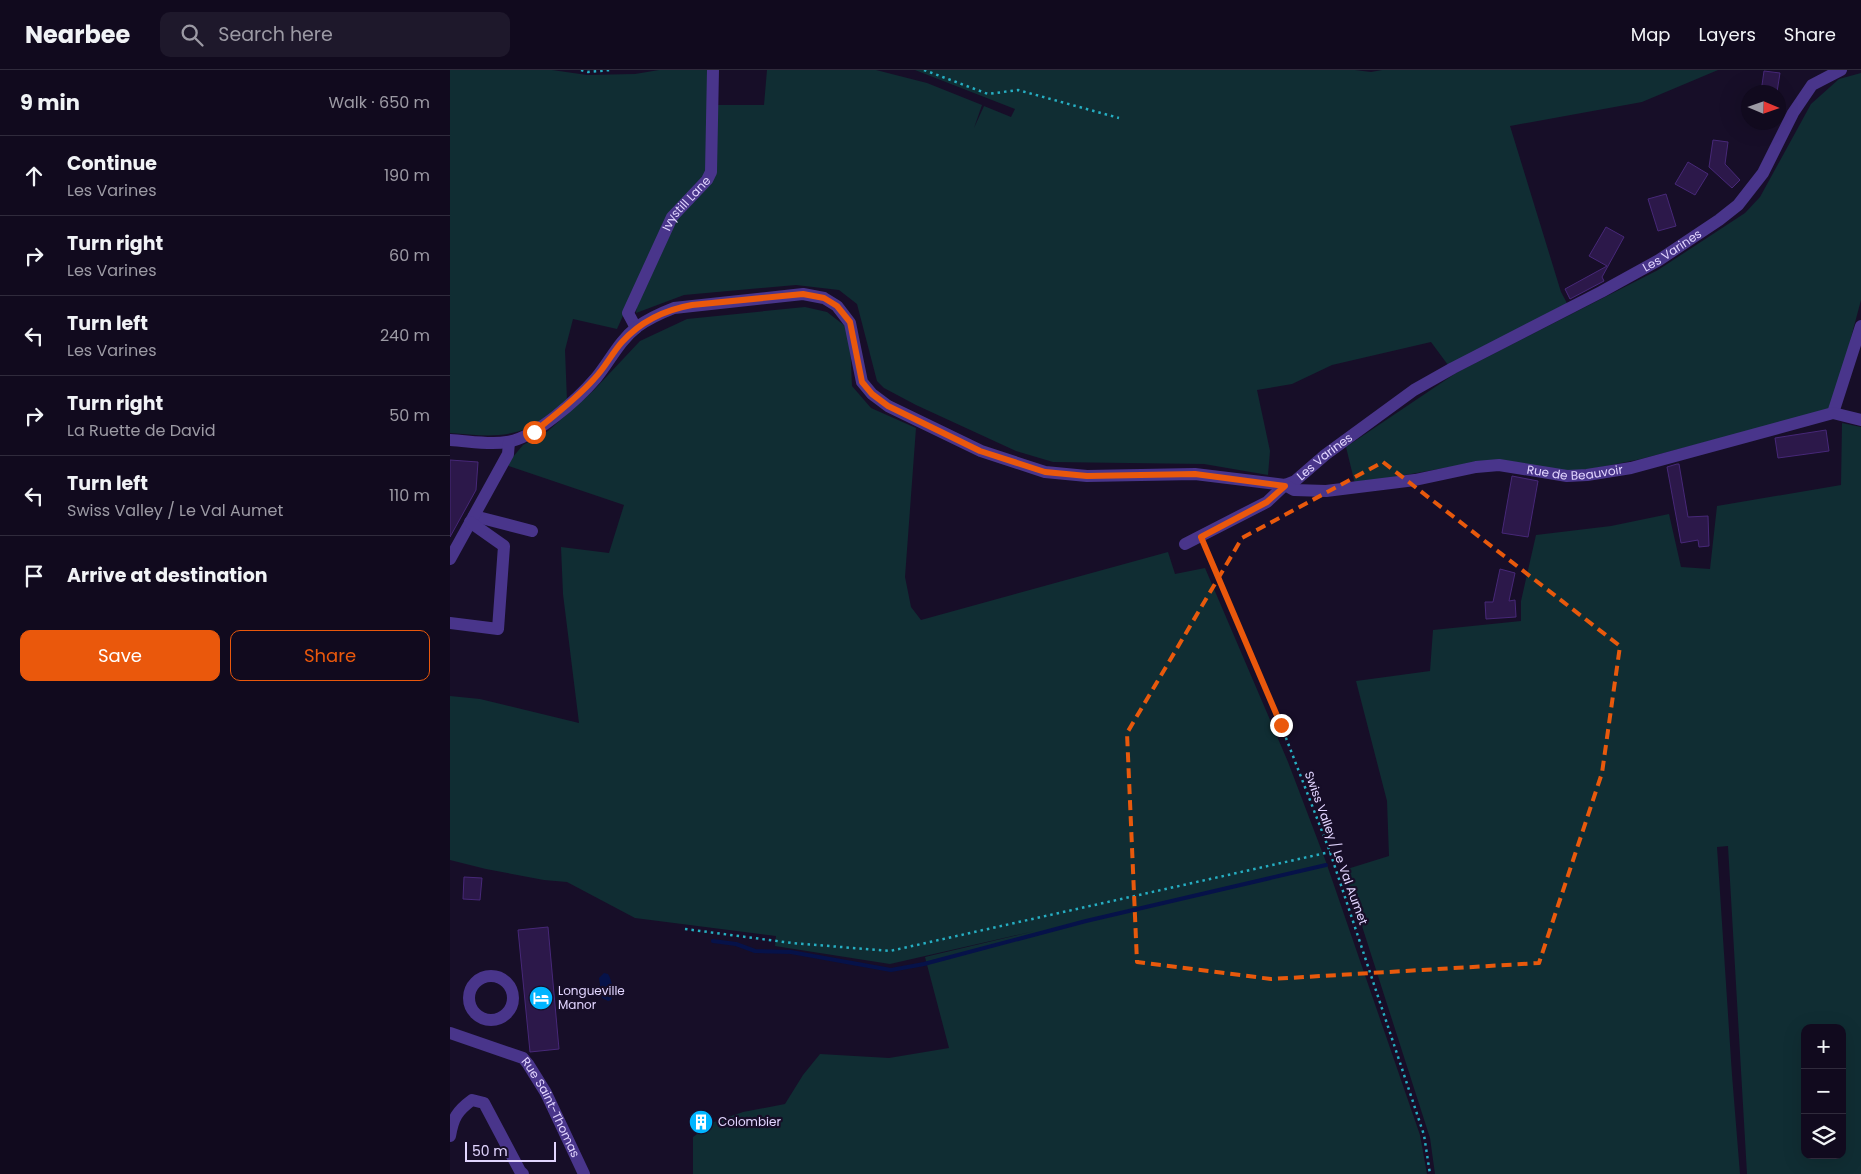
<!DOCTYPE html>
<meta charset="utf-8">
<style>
:root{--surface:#110a1e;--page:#1e182b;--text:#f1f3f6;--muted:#9c9aa4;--line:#302b3c;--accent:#ea580c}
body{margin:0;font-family:Poppins,sans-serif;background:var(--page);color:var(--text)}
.controls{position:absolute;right:15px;bottom:15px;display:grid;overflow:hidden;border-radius:10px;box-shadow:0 5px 20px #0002}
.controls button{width:45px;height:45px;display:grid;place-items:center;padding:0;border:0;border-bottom:1px solid var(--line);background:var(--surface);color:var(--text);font:25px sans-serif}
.compass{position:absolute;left:1291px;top:15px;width:45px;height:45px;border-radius:50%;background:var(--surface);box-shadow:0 5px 20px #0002;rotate:92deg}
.scale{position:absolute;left:15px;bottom:12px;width:91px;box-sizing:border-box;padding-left:5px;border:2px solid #e2d5ff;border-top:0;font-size:14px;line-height:18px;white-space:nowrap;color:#e2d5ff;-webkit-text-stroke:4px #170e28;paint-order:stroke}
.stop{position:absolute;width:15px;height:15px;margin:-11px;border:4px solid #ea580c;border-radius:50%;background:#fff}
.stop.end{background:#ea580c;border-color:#fff;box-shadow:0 1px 5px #0008}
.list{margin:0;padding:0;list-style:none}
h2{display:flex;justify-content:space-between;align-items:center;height:65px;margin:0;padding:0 20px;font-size:21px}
h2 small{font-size:16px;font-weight:400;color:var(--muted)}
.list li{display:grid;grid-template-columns:32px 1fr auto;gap:15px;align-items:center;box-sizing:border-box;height:80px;padding:0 20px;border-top:1px solid var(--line)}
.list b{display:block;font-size:19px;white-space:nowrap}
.list p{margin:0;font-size:16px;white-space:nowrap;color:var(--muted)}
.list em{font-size:16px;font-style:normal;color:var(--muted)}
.actions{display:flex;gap:10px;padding:15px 20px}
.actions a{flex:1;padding:11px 0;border:1px solid var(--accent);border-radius:10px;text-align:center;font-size:18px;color:var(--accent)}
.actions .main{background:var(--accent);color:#fff}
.icon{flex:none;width:28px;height:28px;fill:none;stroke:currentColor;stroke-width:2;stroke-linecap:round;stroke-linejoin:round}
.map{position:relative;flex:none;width:1411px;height:1104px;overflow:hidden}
header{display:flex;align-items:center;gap:30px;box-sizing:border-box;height:70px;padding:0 25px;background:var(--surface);border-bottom:1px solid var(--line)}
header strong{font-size:24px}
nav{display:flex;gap:28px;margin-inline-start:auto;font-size:18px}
.search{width:350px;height:45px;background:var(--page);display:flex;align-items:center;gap:12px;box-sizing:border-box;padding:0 18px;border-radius:10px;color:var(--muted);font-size:19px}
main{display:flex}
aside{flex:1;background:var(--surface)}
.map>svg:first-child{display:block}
</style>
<header>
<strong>Nearbee</strong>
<div class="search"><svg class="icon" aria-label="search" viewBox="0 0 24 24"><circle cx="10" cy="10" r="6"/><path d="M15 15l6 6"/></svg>Search here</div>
<nav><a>Map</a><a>Layers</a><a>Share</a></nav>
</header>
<main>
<aside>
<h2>9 min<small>Walk · 650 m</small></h2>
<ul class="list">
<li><svg class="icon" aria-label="ahead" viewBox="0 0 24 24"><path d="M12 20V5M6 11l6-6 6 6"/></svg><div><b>Continue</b><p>Les Varines</p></div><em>190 m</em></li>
<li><svg class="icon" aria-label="right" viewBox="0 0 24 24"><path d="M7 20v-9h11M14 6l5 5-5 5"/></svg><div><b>Turn right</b><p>Les Varines</p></div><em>60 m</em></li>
<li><svg class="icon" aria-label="left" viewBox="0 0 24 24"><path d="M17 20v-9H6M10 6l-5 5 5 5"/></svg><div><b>Turn left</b><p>Les Varines</p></div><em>240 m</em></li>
<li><svg class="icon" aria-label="right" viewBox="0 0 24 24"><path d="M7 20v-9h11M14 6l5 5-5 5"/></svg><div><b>Turn right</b><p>La Ruette de David</p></div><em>50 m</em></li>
<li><svg class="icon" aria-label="left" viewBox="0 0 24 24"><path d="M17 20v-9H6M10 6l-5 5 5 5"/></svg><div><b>Turn left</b><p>Swiss Valley / Le Val Aumet</p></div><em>110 m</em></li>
<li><svg class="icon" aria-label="arrive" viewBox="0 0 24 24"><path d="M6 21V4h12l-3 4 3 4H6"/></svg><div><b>Arrive at destination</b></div></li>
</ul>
<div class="actions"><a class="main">Save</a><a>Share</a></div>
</aside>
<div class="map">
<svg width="1411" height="1104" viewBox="0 0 1411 1104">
<rect width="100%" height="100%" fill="#170e28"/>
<g fill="#102d33" fill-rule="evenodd">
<path d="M0,0H102L137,5L185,4L209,0H259L256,103L220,142L167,259L123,249L115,280L117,331C104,339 91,351 78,358C52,369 27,365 0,363Z"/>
<polygon points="317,0 426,0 477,13 532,35 524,58 534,36 561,47 565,39 465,0 905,0 921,2 932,0 1268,0 1192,32 1060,56 1111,222 1118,235 998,295 981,272 882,295 842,314 807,320 820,381 818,405 754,394 603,392 566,381 466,335 434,318 427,311 407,234 389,220 346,215 234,225 186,243 187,235 226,149 265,107 266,35 314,35"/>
<polygon points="1411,3 1411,230 1382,339 1191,389 1136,400 1104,400 1028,392 905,414 896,377 1006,303 1208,200 1295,143 1310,127 1361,34 1389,9"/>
<polygon points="355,237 377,242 395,256 400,272 402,316 421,338 466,358 455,507 461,537 471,550 718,482 725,504 755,498 838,692 876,792 970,1065 977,1104 243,1104 243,1067 264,1052 293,1042 335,1034 353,1005 370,984 439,988 499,978 475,887 585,861 440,894 325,876 326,866 185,848 117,812 94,810 36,799 0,790 0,626 30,629 129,653 113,524 111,477 159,483 174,435 56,395 73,375 98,361 143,321 190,271 237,249"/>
<path d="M1392,353L1411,357V1104H1297L1278,776L1267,777L1282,1005L1290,1104H985L980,1068L894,800L939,786L937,731L906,611L980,601L983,560L1071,551V531L1086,465L1161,456L1219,444L1231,497L1260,499L1267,436L1391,415ZM1355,958H1392V1085H1355Z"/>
</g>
<path fill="#061249" d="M154,903L158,904C162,910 164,923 161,930L158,931L152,928L149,908Z"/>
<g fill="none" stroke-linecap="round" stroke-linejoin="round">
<polyline stroke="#061249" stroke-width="4" points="263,871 286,874 305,881 341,882 441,900 474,894 636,851 876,795"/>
</g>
<g fill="#2c184a" stroke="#472878">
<polygon points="1314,1 1330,3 1327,22 1311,22"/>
<polygon points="1263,70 1278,72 1275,94 1290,110 1282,118 1259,97"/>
<polygon points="1238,92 1258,104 1245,125 1225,114"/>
<polygon points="1216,124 1226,156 1208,161 1198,129"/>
<polygon points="1156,157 1174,167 1152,207 1154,211 1120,229 1115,219 1157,196 1139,186"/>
<polygon points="1376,360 1379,381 1328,388 1325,368"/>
<polygon points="0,390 28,392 26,420 0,467"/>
<polygon points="1227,394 1229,394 1238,447 1258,446 1259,476 1249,477 1248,470 1231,473 1217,397"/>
<polygon points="1062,406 1088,411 1078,467 1052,463"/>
<polygon points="1050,499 1065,503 1059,531 1065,530 1066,547 1036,549 1035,532 1043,532"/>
<polygon points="14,807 32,808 30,830 13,829"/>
<polygon points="98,857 109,979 80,982 68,860"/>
<circle cx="251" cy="1052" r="7"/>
</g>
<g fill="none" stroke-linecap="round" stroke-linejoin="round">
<g stroke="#26aec2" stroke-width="2.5" stroke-dasharray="2.5 4" stroke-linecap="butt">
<polyline points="131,0 138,2 161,0"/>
<polyline points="474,0 538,24 568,20 669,48"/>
<polyline points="755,476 831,655 880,782 974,1065 980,1104"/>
<polyline points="235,859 342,873 440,881 880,782"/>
</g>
<g stroke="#49358b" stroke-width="12">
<path id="s1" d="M186,258L178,243L222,147L257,110L261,102L263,0"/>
<polyline points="1383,343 1411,256"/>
<path id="s2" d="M0,370C19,371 39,375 57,372C85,368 128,329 146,308C160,291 169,271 187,257C198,249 211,243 224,238L353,224L374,228L387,236L400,253L412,312L422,324L438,336L531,381L595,402L637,406L745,404L835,415L845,411L875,385L964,320L1003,298L1151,222L1209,190L1269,150L1288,135L1313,103L1343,43L1362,15L1391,0"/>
<polyline points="24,446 82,461"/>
<path id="s3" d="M735,474L817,432L835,415L844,420L876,421L965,410L1026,397L1049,395L1117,406L1137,405L1181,398L1383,343L1411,350"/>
<polyline points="0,489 58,384 59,372"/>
<polyline points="0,553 48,559 54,476 20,452"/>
<circle cx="41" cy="928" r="22"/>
<path id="s4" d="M0,963L73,988L78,994L96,1023L134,1104"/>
<path d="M0,1066C3,1048 7,1041 22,1030L34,1033L70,1101L73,1104"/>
</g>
</g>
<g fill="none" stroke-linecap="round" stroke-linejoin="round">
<path stroke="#ea580c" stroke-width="6" d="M84,362C105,345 126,329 144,309C155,298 162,283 172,272C191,251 214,240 242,235L353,224L374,228L387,236L400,252L412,312L422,324L438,336L530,381L595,402L637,406L745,404L835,416L817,432L751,467L831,655"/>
</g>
<path fill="none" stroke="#e8590c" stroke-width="4" stroke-dasharray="10 6" stroke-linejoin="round" d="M933,392L1170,576L1152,703L1089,893L821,909L687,892L677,663L792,468Z"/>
<defs>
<g id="hotel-disc" transform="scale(1.25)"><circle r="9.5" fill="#01b5ff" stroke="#170e28"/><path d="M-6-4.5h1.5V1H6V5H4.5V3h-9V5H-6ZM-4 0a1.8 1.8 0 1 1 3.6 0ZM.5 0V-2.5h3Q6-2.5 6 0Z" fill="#fff"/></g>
<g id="building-disc" transform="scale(1.25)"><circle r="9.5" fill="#01b5ff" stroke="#170e28"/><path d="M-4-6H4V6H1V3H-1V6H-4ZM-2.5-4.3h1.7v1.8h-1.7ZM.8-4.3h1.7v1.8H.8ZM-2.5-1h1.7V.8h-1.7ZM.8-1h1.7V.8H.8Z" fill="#fff"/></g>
</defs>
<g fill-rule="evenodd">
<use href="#hotel-disc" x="91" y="928"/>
<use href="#building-disc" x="251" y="1052"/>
</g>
<g text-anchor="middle" stroke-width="4.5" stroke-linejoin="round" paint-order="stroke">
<g font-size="12" fill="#e2d5ff" stroke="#170e28">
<text dy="4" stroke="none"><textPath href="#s1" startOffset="142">Ivystill Lane</textPath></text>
<text dy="4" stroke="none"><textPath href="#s2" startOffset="1425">Les Varines</textPath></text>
<text dy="4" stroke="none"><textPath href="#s2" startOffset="1020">Les Varines</textPath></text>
<text dy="4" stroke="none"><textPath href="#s3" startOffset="411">Rue de Beauvoir</textPath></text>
<text transform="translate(886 778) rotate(70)" y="4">Swiss Valley / Le Val Aumet</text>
<text dy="4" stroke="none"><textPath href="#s4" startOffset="134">Rue Saint-Thomas</textPath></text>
</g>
<g font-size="12" fill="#e2d5ff" stroke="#170e28" text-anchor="start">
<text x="108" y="925">Longueville<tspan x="108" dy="14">Manor</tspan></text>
<text x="268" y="1056">Colombier</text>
</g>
</g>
</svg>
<div class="controls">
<button>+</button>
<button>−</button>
<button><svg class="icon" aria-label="layers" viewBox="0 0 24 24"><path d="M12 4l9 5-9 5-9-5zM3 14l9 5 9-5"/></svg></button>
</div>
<svg class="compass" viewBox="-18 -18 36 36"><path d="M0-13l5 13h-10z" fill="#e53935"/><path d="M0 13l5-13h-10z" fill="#9c9aa4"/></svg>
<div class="scale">50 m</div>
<div class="stop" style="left:84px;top:362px"></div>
<div class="stop end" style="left:831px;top:655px"></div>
</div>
</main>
